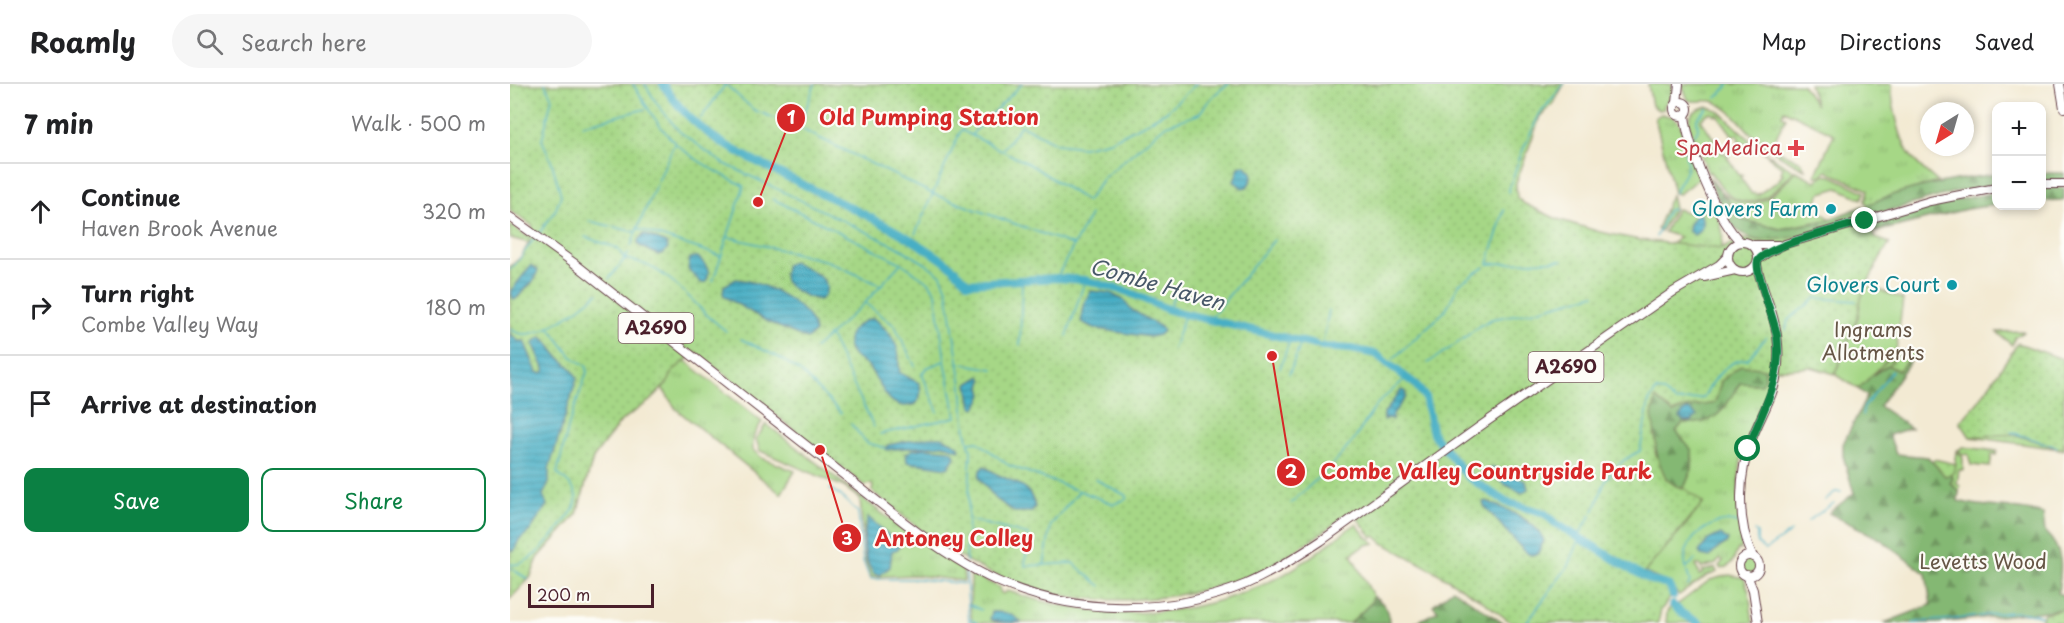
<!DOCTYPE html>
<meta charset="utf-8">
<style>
:root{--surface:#fff;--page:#f6f6f6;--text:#202124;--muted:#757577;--line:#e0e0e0;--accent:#0b8043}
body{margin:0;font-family:"Playpen Sans",sans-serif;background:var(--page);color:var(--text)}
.controls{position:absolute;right:18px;top:18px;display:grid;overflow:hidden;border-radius:12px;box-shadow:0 3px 9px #0003}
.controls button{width:54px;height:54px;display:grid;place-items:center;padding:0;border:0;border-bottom:2px solid var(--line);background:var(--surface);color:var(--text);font:30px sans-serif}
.compass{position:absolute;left:1410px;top:18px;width:54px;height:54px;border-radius:50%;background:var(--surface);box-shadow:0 3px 9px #0003;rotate:217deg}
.scale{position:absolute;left:18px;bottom:15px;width:126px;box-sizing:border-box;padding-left:6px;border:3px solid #4a1f2b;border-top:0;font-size:16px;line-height:21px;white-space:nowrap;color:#4a1f2b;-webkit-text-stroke:4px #fdfcf7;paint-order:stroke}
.stop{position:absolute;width:18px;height:18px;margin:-14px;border:4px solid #0b8043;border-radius:50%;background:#fff}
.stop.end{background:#0b8043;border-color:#fff;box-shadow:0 2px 6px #0008}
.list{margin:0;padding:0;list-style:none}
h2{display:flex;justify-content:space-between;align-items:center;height:78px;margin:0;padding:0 24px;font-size:26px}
h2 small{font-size:20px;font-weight:400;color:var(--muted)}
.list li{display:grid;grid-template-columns:39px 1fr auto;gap:18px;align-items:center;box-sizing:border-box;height:96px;padding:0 24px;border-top:2px solid var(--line)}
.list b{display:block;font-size:22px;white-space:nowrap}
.list p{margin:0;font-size:20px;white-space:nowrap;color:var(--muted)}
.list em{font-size:20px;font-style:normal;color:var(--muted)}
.actions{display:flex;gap:12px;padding:18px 24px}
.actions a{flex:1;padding:14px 0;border:2px solid var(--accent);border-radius:12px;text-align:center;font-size:21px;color:var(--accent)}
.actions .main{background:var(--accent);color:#fff}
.icon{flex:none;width:33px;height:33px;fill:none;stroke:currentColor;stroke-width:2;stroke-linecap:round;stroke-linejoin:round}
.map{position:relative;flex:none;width:1554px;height:539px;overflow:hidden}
header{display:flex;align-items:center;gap:36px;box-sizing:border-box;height:84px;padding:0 30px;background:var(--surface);border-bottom:2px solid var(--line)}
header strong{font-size:28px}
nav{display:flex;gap:33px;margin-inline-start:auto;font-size:21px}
.search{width:420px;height:54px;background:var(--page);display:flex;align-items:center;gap:15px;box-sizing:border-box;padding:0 21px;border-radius:33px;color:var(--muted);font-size:22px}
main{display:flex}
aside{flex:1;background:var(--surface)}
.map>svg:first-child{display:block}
</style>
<header>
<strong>Roamly</strong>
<div class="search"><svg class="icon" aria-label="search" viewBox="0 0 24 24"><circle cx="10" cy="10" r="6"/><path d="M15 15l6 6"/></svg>Search here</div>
<nav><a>Map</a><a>Directions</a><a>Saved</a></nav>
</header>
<main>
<aside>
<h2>7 min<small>Walk · 500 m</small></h2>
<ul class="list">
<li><svg class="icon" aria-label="ahead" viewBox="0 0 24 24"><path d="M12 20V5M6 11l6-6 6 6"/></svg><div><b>Continue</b><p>Haven Brook Avenue</p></div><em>320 m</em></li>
<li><svg class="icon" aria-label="right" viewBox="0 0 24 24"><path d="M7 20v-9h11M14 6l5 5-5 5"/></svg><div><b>Turn right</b><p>Combe Valley Way</p></div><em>180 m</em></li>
<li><svg class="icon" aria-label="arrive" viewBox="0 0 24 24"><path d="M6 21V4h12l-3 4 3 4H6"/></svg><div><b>Arrive at destination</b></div></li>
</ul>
<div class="actions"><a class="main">Save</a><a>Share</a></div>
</aside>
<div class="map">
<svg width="1554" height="539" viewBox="0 0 1554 539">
<defs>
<pattern id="grass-tufts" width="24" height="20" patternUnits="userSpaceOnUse" patternTransform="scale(1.5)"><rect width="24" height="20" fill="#a6d786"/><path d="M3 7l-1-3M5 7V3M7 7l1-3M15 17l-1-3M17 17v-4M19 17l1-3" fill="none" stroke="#90b874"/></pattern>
<pattern id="forest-firs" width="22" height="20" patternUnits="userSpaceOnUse" patternTransform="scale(1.5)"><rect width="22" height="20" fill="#84b873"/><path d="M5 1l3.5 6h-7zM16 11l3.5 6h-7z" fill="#6e955f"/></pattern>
<pattern id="park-dots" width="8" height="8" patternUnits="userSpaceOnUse" patternTransform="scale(1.5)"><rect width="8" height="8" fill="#a6d786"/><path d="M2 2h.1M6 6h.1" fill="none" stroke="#90b874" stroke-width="1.8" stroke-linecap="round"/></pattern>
<pattern id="water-rules" width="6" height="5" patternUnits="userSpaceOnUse" patternTransform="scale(1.5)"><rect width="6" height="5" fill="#46aec5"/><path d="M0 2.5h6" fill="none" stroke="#3c8da0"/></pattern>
</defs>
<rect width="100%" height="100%" fill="#fdfcf7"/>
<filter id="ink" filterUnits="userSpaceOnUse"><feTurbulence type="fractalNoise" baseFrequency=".0167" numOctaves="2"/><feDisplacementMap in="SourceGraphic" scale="12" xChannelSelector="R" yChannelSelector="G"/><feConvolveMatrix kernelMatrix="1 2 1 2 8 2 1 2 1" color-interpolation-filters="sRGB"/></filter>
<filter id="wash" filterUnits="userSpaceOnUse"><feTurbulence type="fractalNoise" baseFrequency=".008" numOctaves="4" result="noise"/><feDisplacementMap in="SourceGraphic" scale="24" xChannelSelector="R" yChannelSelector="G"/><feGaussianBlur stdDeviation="1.35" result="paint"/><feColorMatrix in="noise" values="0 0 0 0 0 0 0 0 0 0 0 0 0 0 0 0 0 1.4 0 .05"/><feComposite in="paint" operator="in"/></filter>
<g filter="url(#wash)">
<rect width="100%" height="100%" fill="#f3ead3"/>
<g fill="url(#grass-tufts)" stroke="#787b58" stroke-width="1.5" fill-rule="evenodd">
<polygon points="1138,0 1162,0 1161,13 1154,21 1154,25 1149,26 1142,22"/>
<path d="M1172,0H1292L1306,21L1299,0H1382C1381,17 1390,58 1401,72C1408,82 1419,90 1428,98L1385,110L1357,121L1355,117L1358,106L1317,87L1310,92H1305L1324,50L1274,26L1272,31L1276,34C1271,44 1263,55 1265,65L1291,78L1295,85C1279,77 1261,68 1247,56C1235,44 1222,25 1205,18C1196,14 1187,20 1178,16Z"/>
<path d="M1197,22L1209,27L1241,57L1237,60L1228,58L1229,56L1227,50L1223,52L1207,30L1205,32L1202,29L1197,30L1191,36L1213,69L1219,71L1217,73L1229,91L1232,90L1233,91L1230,93L1242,110L1245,109L1247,111L1267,98L1273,90L1271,88L1273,84L1247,63L1284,87C1268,105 1244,131 1218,110C1211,104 1205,95 1200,88L1198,89L1188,62H1186C1178,41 1172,29 1197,22Z"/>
<polygon points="1151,30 1163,33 1169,38 1189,94 1169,110 1164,109 1145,34"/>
<path d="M1286,87L1305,97L1314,91L1322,92L1355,108L1352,115L1328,104L1311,109L1304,121L1306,125L1321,135L1270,145L1233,136L1212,108C1244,134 1264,111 1286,87Z"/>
<polygon points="1161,111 1164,125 1151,147 1147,145"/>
<path d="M1190,121C1194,123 1201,124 1203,127C1213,137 1214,152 1211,165L969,322L1170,153L1154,148L1167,125L1179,129L1185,122Z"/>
<path d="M0,141L33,163L252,338C245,347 242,354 243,366L252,374L285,387L271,410L166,325L152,304L141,316L111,337L83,374L67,430L28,474L20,494L0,183L11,173L19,159L0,154Z"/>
<path d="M1258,244L1261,258L1259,275L1265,276C1262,308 1243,334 1234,365C1225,396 1229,427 1232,458L1231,466L1228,465C1224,476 1222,482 1211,485L1209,482L1213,477L1210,475L1206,480L1191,484L1190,481H1186L1189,491L1192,490V487L1205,484L1207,488L1197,492L1169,511L1157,499L1119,481L1060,443L1080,418L1086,398L1119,338L1133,306L1145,299H1157L1174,310L1189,307L1202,286L1236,264L1245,256L1248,258ZM1231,281L1255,285V296L1250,300L1230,299C1213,325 1208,342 1173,339L1166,347C1186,372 1187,374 1174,404L1193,420L1149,472L1114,465L1089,432L1097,420L1106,394L1114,385L1139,371L1146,363L1142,331L1146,314L1163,329L1174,324L1205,319L1211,297Z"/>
<polygon points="1513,247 1514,248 1505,253 1502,261 1487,248"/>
<polygon points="1402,267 1405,270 1401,276 1397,272 1389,270 1378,281 1361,292 1384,269"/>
<polygon points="256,340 399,450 453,486 454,497 405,491 361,493 355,477 350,415 334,403 250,367 246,355"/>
<polygon points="1486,350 1504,350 1550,365 1460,353"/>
<polygon points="1453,363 1487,367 1486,371 1482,370 1480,383 1461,381 1458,370 1453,371 1448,366"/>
<polygon points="1447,367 1453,374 1453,386 1449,386 1447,400 1450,401 1449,408 1440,398 1443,394 1441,390 1444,388"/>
<path d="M846,440L857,453L865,459L856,461L841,470L863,512L861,519L840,539H462L460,522L461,490L489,503L491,509L494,510L497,507L501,508C594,539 684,537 771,492C796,479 822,456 846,440Z"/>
<circle cx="1239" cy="482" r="8"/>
<polygon points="1219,491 1234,494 1239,508 1243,539 1156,539 1157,528 1161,522 1168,520 1200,496"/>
</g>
<g fill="url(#forest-firs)" stroke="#676c4f" stroke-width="1.5">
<rect x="1532" y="89" width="22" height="7"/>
<path d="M1486,90V100L1445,108L1360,132L1357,121C1397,102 1443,96 1486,90Z"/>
<path d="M1199,93L1233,136L1270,145L1315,137L1353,122L1356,133C1325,143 1260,171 1231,149C1214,136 1207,112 1199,93Z"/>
<polygon points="1532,104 1554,104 1554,116 1532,117"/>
<polygon points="1486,108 1486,121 1457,125 1365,148 1362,138 1421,121"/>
<path d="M1398,274L1401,276L1369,322L1401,344L1379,351L1386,370L1418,373L1435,392L1441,390L1443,394L1440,399L1449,408L1448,417C1476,425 1506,421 1533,430L1535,448C1554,466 1552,483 1548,509L1554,512V525L1427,539H1374L1421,521L1416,490L1370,455L1319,429L1344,409L1333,372V360L1357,312L1348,305L1361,292L1378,281L1389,287Z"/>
<path d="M1231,281L1255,285V296L1250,300L1230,299C1213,325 1208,342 1173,339L1166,347L1182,367V385L1174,404C1168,403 1161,400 1157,396C1148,386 1142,346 1142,332C1142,326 1145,319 1146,313L1163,329L1174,324L1205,319L1211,297Z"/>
<polygon points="943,505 993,539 905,539 928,527 923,521"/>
<path d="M863,512C874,518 879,527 879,539H840L861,519Z"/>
</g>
<g fill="url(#park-dots)" stroke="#787b58" stroke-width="1.5">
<path d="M0,0H1054L1044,19L1030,33L1006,99L1007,114L1015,120L1047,135L1090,148L1130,156L1211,165L1232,155L1253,157L1291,153L1356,133L1365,154L1380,159L1370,174L1351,214L1348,232L1325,290L1301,283L1280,285H1255L1231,281L1211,297L1205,319L1174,324L1163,329L1146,314L1142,331L1146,359L1145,368L1156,395L1166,402L1174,404L1193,419L1134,489L1157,499L1165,507L1151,526L1148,539H1002L971,516L926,488L873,459L865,452L862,453L842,427C807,452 770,481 730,495C652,522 561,525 485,491C440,471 400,438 362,407L363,402L360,400L355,402L186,268L164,286L158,298L141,316L111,337L83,374L67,430L28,474L20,494L0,515V183L11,173L20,157L17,151L23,142L0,127Z"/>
<polygon points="1508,259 1552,275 1554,274 1554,366 1504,350 1460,353 1450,338 1468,318"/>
<polygon points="1393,269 1398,274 1389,287 1378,281 1389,270"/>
<polygon points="1424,375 1446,380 1444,389 1435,392 1422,377"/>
<polygon points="1554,525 1554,539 1530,539 1534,529"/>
</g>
<polygon fill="#a6d786" stroke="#787b58" stroke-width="1.5" points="1356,201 1393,215 1386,267 1348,305 1325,290 1348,233 1351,214"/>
<g fill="url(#water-rules)" stroke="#486678" stroke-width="1.5">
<polygon points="735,81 742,88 742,95 737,103 732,104 724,97 729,83"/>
<path d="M1186,130L1191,131C1194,140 1192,147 1184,151L1178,147L1179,140Z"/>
<polygon points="134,150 156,159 158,164 154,169 148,171 128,161 128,157"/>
<path d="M184,173H188C196,181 202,187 196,198L191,199L178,185L180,174Z"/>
<path d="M283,178C299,185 330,197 310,216C300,215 280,206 275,197C273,192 275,186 275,181Z"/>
<polygon points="21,181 28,186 25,195 6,215 3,215 1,207"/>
<path d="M226,195C251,198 280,211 297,231C301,235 303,242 305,248L297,255L258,238L215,213L213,209L214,202Z"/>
<polygon points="581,207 600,209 614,216 622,226 651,243 653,247 649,251 640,253 587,245 571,238 575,217"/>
<path d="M363,234C376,244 388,257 389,274C389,280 388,283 390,289L409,299C412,308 411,313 406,320C377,331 371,297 357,281C352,276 346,276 342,270C330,252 346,239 363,234Z"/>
<path d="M0,249L8,257H14L27,288L32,289L35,286L23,259L31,253C40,258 43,268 51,275C59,282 62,284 67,294L39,385V399L33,411L37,421L20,447L9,456L4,467L0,466Z"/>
<polygon points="471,292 473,296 471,303 473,311 466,324 462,323 458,300"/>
<polygon points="891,306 895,307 896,313 882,331 882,336 879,334 874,336 874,329"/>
<polygon points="1177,326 1181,327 1187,332 1181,338 1173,337 1170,334 1173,328"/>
<polygon points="419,353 432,353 448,361 450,365 449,366 434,361 385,365 377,366 376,364 378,361"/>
<polygon points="414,364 440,366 444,369 445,373 438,384 397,378 396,370 402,366"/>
<path d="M474,382C479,385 485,390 491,392C509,401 520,401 525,423L522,428H504L486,415L469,394L470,386Z"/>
<polygon points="983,383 1016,397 1018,405 1012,409 996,401 978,387"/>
<path d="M976,417C996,425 1024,435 1034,456L1028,470L1020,471L1013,466L974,422L973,418Z"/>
<path d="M358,433L390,461L388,465L382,467L380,483L370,491L364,490C352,474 352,451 358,433Z"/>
<polygon points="1211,450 1218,456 1217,459 1207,465 1200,473 1191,471 1189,468 1198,456"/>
<path d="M482,528C492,527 504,530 511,538C502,539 488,539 480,535Z"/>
</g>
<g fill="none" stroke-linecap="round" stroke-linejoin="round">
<g stroke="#46aec5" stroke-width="1.5">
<path d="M123,0C135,20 147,40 163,57C180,74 212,91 234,102L203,197"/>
<polyline points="135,0 147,20 169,47 211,78 388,163 416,180 431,191 437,205 452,302 456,348 461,367 456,478"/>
<polyline points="215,0 244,26 289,44 423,110 563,161"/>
<polyline points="1206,14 1220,0"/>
<polyline points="191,34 215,1"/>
<polyline points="72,41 135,25"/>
<polyline points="186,41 188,39"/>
<polyline points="289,44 305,0"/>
<polyline points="462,50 512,0"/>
<polyline points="1184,52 1188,45 1187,35 1197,24"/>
<polyline points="492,66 511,41 547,60 573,63 600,57 634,40 657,27 686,0"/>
<polyline points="998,108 1011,70 1029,31 1054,0"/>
<path d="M1165,109C1166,101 1173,95 1176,86C1179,76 1174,66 1173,56"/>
<polyline points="263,115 391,179 419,198 426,209 435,277 446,333 370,350"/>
<polyline points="994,126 978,180 1053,176"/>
<polyline points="79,137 125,148"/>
<polyline points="128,145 211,172"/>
<path d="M405,150L451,46L521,81L577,117L593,94L656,41L689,30C697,18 706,7 719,0"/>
<polyline points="28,151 46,125 51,111 41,76 32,56 42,14 35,0"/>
<path d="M75,153L107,164L115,175C147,179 170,203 191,225C198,233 208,240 216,247"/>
<polyline points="218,153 317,177 370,201"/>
<polyline points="1146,153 1158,126 1163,125"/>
<polyline points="121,162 127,145 165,58"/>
<path d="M0,186C10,176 15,165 25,154"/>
<polyline points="549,189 580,131"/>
<polyline points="99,195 119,169"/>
<polyline points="355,219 385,242 405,282"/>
<polyline points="658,226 669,200"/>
<polyline points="699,236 764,156"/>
<path d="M0,245C3,246 5,248 8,249C30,256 72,223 88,209"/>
<polyline points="1276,246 1278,236 1306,214 1346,217"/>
<polyline points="320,252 364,343"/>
<polyline points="557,252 575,196"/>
<polyline points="231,255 270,274 292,289 331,329"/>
<polyline points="510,261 512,196"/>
<polyline points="812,263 819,226"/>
<polyline points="305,264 355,219 390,180"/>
<polyline points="663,265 675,230"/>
<polyline points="883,275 935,227 949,200 974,183"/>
<polyline points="449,279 483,285"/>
<polyline points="918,279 952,256 969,242 982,235 1020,228 1085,210"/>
<polyline points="770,284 780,256"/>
<polyline points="779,290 791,259"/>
<polyline points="428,328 412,290 416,284 434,277"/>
<polyline points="1352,331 1354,323 1382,287"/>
<polyline points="341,340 357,359 376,364"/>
<polyline points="1501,348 1547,363"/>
<polyline points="459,358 467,357 498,381 569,407 541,441 534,481"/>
<polyline points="320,405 330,411 348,428 353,477 360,495 407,495 457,500"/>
<polyline points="570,407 604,420 616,415 617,412 585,395"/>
<polyline points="1315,416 1325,408 1331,408"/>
<polyline points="781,419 824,379 844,356 867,320 896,294"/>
<path d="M1083,427C1089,418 1090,410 1094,400C1102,383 1114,375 1130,367L1139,317L1146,307L1154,308L1166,318L1193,314C1203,297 1216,275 1238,275L1256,253"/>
<polyline points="460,436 518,451 515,482 563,479 591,502"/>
<polyline points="1298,437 1324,419"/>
<polyline points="1244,447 1247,449 1247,459 1255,466 1281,448"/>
<polyline points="1068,453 1081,431"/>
<path d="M0,480C21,486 52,440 64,425C71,406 60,401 47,389L59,340L77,288V283L61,272L39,243"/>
<polyline points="0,484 18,495"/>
<polyline points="1176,484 1185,476"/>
<polyline points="456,486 459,539"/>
<path d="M1178,502L1180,497C1177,489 1174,482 1175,474C1177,451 1206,432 1228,439"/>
<polyline points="458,520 471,526"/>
<polyline points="459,535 468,539"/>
<polyline points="1016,539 1059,481 1070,454"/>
<path d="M1403,539C1421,536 1438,536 1455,534C1483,531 1504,524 1531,532"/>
</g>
<g stroke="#46aec5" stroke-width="8">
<path d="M153,0C184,51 232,71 284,96C338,123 393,146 441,182"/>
<polyline points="445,186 458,199 547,194 575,196 618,208 659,226 805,261"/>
<polyline points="812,263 841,265 866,270 878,280"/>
<polyline points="881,282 905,300 915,313 923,350 958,393 996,418 1034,429 1045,439 1119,484 1140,496 1160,502 1163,512"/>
<polyline points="1163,521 1173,530 1189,539"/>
</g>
</g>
</g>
<g filter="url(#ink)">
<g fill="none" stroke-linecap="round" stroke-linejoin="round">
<g stroke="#633d44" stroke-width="10">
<g id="primary">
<polyline points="1550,0 1554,24"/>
<circle cx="1171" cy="25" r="7"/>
<polyline points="1167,19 1169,0"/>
<path d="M1175,30C1176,60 1209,139 1231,158"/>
<polyline points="1532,100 1554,100"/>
<path d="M0,133L64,179L395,439C424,461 454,482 487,497C564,531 659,532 736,500C763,488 787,473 811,457L969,343L1163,208L1209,181L1218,172"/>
<circle cx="1233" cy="173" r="15"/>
<polyline points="1243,161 1268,161"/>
<polyline points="1249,175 1257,169 1275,160 1420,117 1486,104"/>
<polyline points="1194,193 1225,186"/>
<circle cx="1239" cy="482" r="10"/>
<path d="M1243,473C1226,437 1228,388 1243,352C1251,331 1265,310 1267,288C1270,270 1268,251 1263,233C1258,215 1250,199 1247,181"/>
<polyline points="1237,491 1243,506 1248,539"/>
</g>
</g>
<use href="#primary" stroke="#fff" stroke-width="8"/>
</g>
</g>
<g fill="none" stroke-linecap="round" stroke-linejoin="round" filter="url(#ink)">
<path stroke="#0b8043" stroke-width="8" d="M1238,365C1252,326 1273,296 1267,252C1265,237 1244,186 1248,177C1257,161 1335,143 1355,137"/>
</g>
<path fill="#e0444e" stroke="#fdfcf7" stroke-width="2" d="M1283 55h6v6h6v6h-6v6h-6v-6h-6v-6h6z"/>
<g fill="#0f9aa8" stroke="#fdfcf7" stroke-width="2">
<circle cx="1321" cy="125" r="6"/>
<circle cx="1442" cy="201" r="6"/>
</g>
<g text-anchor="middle" stroke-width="4.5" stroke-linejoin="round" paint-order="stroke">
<g fill="#fdfcf7" stroke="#806168" stroke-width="1.5">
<rect x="108.5" y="229" width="75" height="30" rx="4.5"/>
<rect x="1018.5" y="268" width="75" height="30" rx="4.5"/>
</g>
<g font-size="18" font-weight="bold" fill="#4a1f2b">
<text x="146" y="250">A2690</text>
<text x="1056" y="289">A2690</text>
</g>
<g font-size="20" fill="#be3a42" stroke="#fdfcf7" text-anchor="end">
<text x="1272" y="71">SpaMedica</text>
</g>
<g font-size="20" fill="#0d838f" stroke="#fdfcf7" text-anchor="end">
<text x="1309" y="132">Glovers Farm</text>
<text x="1430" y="208">Glovers Court</text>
</g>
<g font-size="20" fill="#665646" stroke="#fdfcf7">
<text x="1363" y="253">Ingrams<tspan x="1363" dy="23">Allotments</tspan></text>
<text x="1473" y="485">Levetts Wood</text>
</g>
<g font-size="21" font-style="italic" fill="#485869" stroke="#fdfcf7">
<text transform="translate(647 201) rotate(16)" y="7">Combe Haven</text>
</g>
</g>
<path fill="none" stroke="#d62828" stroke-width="2" d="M248 118L281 34M762 272L781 388M310 366L337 454"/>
<g fill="#d62828" stroke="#fdfcf7" stroke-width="2">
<circle cx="248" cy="118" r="6"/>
<circle cx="762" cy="272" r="6"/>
<circle cx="310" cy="366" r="6"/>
<circle cx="281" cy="34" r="15"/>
<circle cx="781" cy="388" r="15"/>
<circle cx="337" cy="454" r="15"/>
</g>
<g font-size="18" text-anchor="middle" font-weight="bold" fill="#fff">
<text x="281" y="40">1</text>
<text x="781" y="394">2</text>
<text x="337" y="461">3</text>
</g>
<g font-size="21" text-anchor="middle" font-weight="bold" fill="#d62828" stroke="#fdfcf7" stroke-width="4.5" stroke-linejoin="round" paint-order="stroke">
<text x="419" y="41">Old Pumping Station</text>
<text x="976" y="395">Combe Valley Countryside Park</text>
<text x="444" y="462">Antoney Colley</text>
</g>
</svg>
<div class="controls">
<button>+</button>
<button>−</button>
</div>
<svg class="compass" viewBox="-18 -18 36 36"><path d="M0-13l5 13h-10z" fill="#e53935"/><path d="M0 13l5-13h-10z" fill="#757577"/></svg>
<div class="scale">200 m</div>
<div class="stop" style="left:1238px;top:365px"></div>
<div class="stop end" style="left:1355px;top:137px"></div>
</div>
</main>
